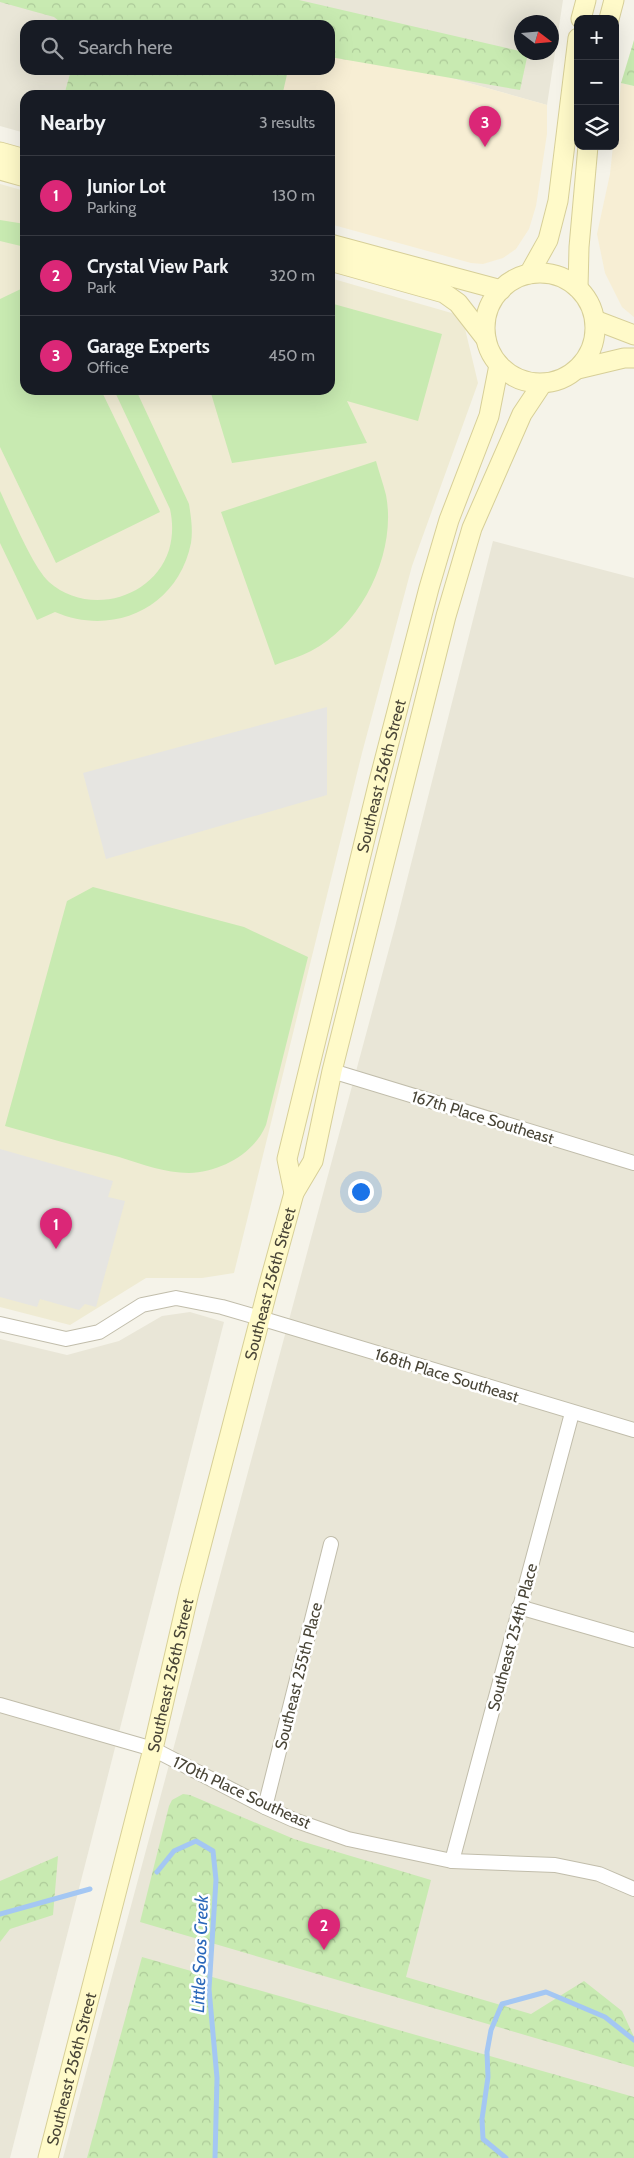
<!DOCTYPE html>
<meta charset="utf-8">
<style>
:root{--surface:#171b24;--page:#20242c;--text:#f1f3f6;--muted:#9ea1a6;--line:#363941;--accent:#db2777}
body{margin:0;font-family:Cabin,sans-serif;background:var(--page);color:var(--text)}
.controls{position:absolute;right:15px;top:15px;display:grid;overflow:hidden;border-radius:10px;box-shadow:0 5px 20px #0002}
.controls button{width:45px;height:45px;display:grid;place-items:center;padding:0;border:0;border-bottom:1px solid var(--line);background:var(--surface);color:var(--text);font:25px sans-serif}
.compass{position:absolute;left:514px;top:15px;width:45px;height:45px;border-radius:50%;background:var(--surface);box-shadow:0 5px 20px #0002;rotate:106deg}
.you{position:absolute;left:360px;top:1191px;width:18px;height:18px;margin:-12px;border:4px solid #fff;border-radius:50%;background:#1a73e8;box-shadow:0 0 0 8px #1a73e833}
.badge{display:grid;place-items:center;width:32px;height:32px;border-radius:50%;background:var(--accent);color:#fff;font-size:16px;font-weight:700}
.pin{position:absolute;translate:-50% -41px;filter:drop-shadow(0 1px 2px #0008)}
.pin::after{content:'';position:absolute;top:26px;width:18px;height:15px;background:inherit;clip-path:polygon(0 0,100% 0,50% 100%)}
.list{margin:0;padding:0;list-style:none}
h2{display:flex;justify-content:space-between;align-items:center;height:65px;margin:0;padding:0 20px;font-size:21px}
h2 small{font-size:16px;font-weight:400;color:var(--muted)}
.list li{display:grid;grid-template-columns:32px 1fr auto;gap:15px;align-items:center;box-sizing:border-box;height:80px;padding:0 20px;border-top:1px solid var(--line)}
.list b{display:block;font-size:19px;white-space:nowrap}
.list p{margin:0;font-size:16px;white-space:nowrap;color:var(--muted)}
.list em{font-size:16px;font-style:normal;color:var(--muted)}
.icon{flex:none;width:28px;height:28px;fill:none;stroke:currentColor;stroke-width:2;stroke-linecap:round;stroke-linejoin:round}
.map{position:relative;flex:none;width:634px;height:2158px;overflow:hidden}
.search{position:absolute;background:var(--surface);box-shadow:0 5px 20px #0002;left:20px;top:20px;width:315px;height:55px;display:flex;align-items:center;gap:12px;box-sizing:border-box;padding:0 18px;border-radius:15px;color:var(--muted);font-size:19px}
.panel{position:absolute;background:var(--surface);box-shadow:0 5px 20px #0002;left:20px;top:90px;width:315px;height:305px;border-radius:15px}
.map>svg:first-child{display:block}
</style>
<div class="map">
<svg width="634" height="2158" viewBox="0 0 634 2158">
<defs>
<pattern id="forest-crowns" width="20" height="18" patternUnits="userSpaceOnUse" patternTransform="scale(1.25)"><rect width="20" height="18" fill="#c8eab1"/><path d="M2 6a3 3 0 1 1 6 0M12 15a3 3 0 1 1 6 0" fill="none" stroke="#adca99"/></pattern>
</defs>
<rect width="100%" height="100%" fill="#f5f3e9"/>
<g fill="#e9e6d7" fill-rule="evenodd">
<polygon points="0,0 84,25 25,25 25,70 71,70 64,95 25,95 25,133 0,126"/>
<path d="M180,0H563L547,105L330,44V25ZM522,22H552V52H522Z"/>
<polygon points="493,541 634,578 634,2158 63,2158 396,923"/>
<polygon points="190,1312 224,1322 10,2158 0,2158 0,1339 67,1355 119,1341 162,1316"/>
</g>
<g fill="#f7eed4">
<polygon points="330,44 547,105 547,134 536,206 529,229 516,249 503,258 483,264 471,263 330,224 330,95 265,95 272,70 330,70"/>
<polygon points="621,83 634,86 634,317 622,307 605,273 597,234 610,174 613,146 615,146"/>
</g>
<polygon fill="#efebd3" points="0,184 25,191 25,390 330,390 330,278 462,316 478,383 412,566 362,753 234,1273 202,1278 146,1278 70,1325 0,1307"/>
<g fill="#c8eab1">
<polygon points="0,220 25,224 25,247 0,241"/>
<polygon points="25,287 25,390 101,390 160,512 56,563 0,447 0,299"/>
<polygon points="330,303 442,334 418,421 347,401 367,443 232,463 210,390 330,390"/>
<path d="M114,390H136L189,504C191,517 193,530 191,543C178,608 113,637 55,612L37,620L0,543V491C11,514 32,566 49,582C87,616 153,600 169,550C173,536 173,523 170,509Z"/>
<path d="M376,461C379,472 383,483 386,495C397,551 363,625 311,651C300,657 287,660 275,665L221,512Z"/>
<path d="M93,887L244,927L308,957L266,1125C254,1154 220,1172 189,1173C165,1173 142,1164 119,1157C81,1147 43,1137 5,1126L67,901Z"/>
</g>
<g fill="url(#forest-crowns)">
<polygon points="0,0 299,0 528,53 520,90 330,57 330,25 64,25 54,17 0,2"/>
<polygon points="634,40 634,86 621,83"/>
<polygon points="71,70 288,70 283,92 279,95 64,95"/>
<polygon points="183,1794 190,1795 294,1839 431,1880 406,1977 531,2014 584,1981 622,2011 634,2037 634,2067 140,1922 169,1806 172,1800"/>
<polygon points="58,1856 53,1915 10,1929 0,1942 0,1881"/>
<polygon points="142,1957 634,2097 634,2158 87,2158"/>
</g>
<g fill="#e6e5e1">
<polygon points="327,707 327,795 106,859 83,773"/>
<polygon points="0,1149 113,1181 108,1197 125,1201 96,1307 85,1304 79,1310 40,1299 37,1307 0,1297"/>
</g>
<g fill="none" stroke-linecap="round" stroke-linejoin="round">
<g stroke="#a4c7f3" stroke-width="5">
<polyline points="157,1872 174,1851 196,1841 213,1851 216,1880 209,1989 217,2078 215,2158"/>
<polyline points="0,1914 90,1889"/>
<polyline points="506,2158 483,2139 482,2119 488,2077 487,2052 491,2030 502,2004 546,1992 605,2017 634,2040"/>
</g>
<g stroke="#c1bdab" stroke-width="16">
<g id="street">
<polyline points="332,1071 634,1163"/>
<polyline points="0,1324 66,1339 99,1332 142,1305 176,1298 222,1307 260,1318 634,1430"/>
<polyline points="519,1607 634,1640"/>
<polyline points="0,1705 153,1749 265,1807 294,1820 348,1839 452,1861 555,1865 599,1874 634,1889"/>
<polyline points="265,1807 331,1544"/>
<polyline points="452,1861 572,1413"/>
</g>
</g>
<g stroke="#d7cf98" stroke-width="21">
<g id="secondary">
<polyline points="581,19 586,0"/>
<polyline points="609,19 614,0"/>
<polyline points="0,152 25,159"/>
<polyline points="0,170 25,177"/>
<polyline points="330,244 501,290"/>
<polyline points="330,261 444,293 458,303 486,339"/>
<circle cx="540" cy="328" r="55"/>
<polyline points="529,274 548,240 558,201 578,38"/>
<polyline points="578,288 579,247 588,146"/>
<polyline points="595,320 634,335"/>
<polyline points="578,369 624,358 634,358"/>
<path id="s1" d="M294,1193L287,1159L379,781L429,588L449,520L489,416L499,365"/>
<path id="s2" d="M48,2158L153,1749L189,1592L268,1288L294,1193L313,1161L332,1071L446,616L472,528L522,414L542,384"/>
</g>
</g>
<use href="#street" stroke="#fff" stroke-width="14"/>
<use href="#secondary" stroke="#fffac9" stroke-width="19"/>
</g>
<g text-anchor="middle" stroke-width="5" stroke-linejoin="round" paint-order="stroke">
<g font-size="16" fill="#494537" stroke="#fff">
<text dy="6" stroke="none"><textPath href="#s1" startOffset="429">Southeast 256th Street</textPath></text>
<text transform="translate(483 1117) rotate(17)" y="6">167th Place Southeast</text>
<text dy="6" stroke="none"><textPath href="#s2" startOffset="902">Southeast 256th Street</textPath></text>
<text transform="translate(447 1375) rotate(17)" y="6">168th Place Southeast</text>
<text transform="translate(512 1637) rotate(-75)" y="6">Southeast 254th Place</text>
<text dy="6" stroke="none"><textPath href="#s2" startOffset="498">Southeast 256th Street</textPath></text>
<text transform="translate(298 1676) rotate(-76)" y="6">Southeast 255th Place</text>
<text transform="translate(242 1792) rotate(25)" y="6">170th Place Southeast</text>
<text dy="6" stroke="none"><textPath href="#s2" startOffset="92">Southeast 256th Street</textPath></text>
</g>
<g font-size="18" font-style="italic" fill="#2b68ba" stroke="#fff">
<text transform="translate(200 1954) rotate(-88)" y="6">Little Soos Creek</text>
</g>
</g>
</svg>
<div class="controls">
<button>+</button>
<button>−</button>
<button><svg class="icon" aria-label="layers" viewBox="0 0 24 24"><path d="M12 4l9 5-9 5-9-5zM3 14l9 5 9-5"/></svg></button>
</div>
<svg class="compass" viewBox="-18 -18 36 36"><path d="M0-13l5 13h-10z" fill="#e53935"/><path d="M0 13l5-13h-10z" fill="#9ea1a6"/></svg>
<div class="you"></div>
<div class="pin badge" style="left:56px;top:1249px">1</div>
<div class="pin badge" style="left:324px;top:1950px">2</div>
<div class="pin badge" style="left:485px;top:147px">3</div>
<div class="search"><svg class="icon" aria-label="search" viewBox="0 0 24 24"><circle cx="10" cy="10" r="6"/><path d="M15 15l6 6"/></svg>Search here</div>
<section class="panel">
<h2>Nearby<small>3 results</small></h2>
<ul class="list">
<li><span class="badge">1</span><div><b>Junior Lot</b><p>Parking</p></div><em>130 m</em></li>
<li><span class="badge">2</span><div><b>Crystal View Park</b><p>Park</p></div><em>320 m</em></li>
<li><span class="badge">3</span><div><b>Garage Experts</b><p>Office</p></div><em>450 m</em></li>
</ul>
</section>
</div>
